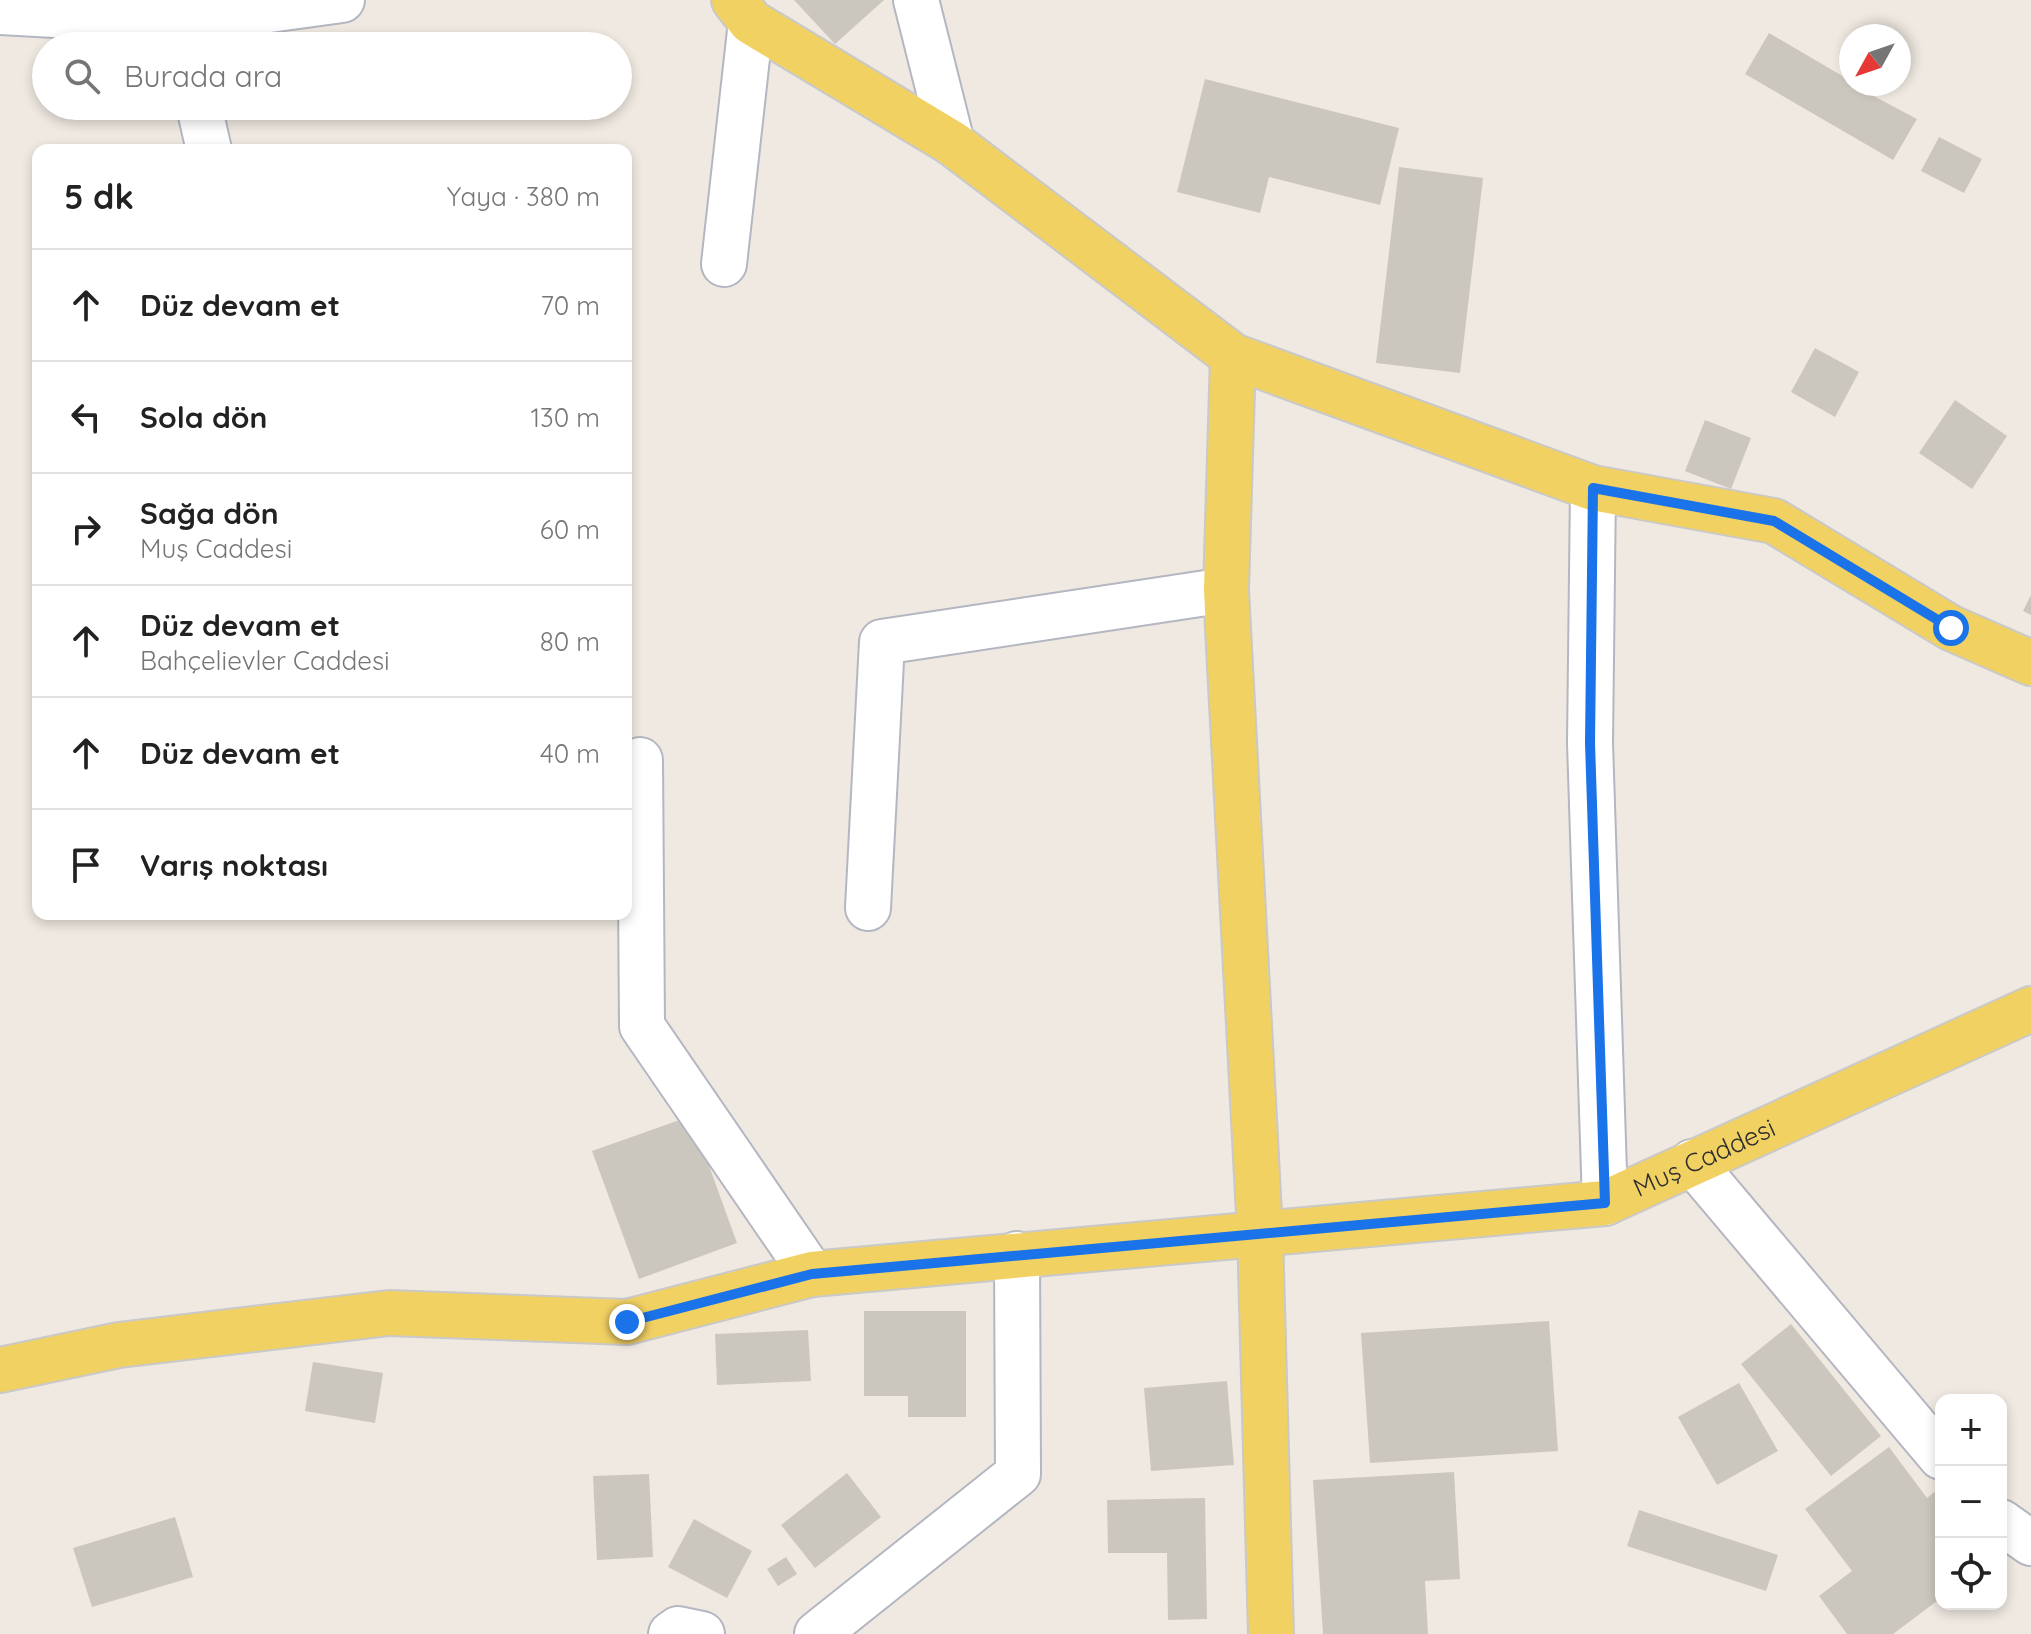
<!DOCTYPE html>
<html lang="tr">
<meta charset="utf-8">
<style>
:root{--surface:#fff;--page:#f6f6f6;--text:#222;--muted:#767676;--line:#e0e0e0}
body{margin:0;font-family:Quicksand,sans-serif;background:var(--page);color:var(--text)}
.controls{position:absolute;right:24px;bottom:24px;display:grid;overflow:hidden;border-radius:16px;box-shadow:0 4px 12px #0003}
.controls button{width:72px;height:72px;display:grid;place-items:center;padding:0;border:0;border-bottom:2px solid var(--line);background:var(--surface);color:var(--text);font:40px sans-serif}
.compass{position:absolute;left:1839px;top:24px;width:72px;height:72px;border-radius:50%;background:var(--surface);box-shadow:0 4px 12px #0003;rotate:230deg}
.stop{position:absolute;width:24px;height:24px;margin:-18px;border:6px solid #1a73e8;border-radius:50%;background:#fff}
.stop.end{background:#1a73e8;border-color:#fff;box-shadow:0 2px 8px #0008}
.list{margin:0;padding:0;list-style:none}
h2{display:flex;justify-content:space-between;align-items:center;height:104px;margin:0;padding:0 32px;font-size:34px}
h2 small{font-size:26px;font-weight:400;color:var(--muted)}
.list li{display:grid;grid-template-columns:52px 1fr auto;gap:24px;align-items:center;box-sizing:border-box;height:112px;padding:0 32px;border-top:2px solid var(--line)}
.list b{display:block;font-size:30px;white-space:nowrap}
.list p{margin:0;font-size:26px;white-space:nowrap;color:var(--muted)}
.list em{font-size:26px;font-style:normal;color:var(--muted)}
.icon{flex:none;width:44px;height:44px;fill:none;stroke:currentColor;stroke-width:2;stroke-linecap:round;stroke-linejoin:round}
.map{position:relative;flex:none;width:2031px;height:1634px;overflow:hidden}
.search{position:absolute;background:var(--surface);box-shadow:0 4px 12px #0003;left:32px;top:32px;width:600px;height:88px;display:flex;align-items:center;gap:20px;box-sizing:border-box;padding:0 28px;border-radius:44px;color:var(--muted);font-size:30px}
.panel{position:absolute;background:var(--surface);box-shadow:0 4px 12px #0003;left:32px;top:144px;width:600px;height:776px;border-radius:16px}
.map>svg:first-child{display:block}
</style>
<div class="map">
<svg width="2031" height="1634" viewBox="0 0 2031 1634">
<rect width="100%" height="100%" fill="#efe9e1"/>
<g fill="#cbc7bf">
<polygon points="794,0 884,0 835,44"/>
<polygon points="1769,33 1851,81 1851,84 1917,119 1893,160 1745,74"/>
<polygon points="1205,79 1399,128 1380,205 1269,177 1260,213 1177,192"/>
<polygon points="1939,137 1982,159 1964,193 1921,171"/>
<polygon points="1399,167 1483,178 1460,373 1376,363"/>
<polygon points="1815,348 1859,372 1835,417 1791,392"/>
<polygon points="1955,400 2007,436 1972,489 1919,453"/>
<polygon points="1705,420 1751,438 1731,489 1685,471"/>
<polygon points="2031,595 2031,615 2023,611"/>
<polygon points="691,1116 737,1243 639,1279 592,1151"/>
<polygon points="864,1311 966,1311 966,1417 908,1417 908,1396 864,1396"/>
<polygon points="1549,1321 1558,1451 1370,1463 1361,1333"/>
<polygon points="1791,1324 1881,1436 1831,1476 1741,1364"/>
<polygon points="808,1330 811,1381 717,1385 715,1334"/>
<polygon points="313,1362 383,1373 375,1423 305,1411"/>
<polygon points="1227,1381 1234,1465 1151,1471 1144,1388"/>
<polygon points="1739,1383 1778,1451 1717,1485 1678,1417"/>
<polygon points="1889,1447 1927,1498 1941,1487 1941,1598 1893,1634 1847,1634 1819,1596 1852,1571 1805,1509"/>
<polygon points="1454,1472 1460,1579 1425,1581 1428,1634 1323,1634 1313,1480"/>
<polygon points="847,1473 881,1517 815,1568 781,1525"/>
<polygon points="649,1474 653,1557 597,1560 593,1476"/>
<polygon points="1205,1498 1207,1619 1168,1620 1167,1553 1108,1553 1107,1500"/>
<polygon points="1639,1510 1778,1555 1766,1591 1627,1546"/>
<polygon points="175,1517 193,1577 92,1607 73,1548"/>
<polygon points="694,1519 752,1551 727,1598 668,1567"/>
<polygon points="786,1557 797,1574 778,1586 767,1569"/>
</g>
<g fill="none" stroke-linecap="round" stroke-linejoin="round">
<g stroke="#b4b7c1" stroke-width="48">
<g id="minor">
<polyline points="916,0 952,143"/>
<polyline points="0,12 180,22 342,0"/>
<polyline points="199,106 209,150"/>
<polyline points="724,264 751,22"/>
<polyline points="1593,488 1590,743 1605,1203"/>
<polyline points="640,760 642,1026 812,1274"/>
<polyline points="868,908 882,642 1226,590"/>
<polyline points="1692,1162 1941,1457"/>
<polyline points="2001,1522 2031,1543"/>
<polyline points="671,1634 678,1629 702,1634"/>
<polyline points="817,1634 1018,1474 1017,1254"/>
</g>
</g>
<g stroke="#c9c9c9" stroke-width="48">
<g id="major">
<polyline points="734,0 751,22 952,143 1233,356 1593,488 1774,521 1951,628 2031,663"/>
<polyline points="1233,356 1226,590 1260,1233 1271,1634"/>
<path id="s1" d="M0,1370L119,1345L389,1313L627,1322L812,1274L1605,1203L2031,1009"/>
</g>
</g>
<use href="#minor" stroke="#fff" stroke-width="44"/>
<use href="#major" stroke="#f2d163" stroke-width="44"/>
</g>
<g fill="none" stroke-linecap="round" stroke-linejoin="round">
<polyline stroke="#1a73e8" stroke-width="10" points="627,1322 812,1274 1605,1203 1590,743 1593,488 1774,521 1951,628"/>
</g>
<g text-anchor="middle" stroke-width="6" stroke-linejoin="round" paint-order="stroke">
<g font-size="26" fill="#2e2e2e" stroke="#fff">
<text dy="9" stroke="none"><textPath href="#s1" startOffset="1728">Muş Caddesi</textPath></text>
</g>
</g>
</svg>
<div class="controls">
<button>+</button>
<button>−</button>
<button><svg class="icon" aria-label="locate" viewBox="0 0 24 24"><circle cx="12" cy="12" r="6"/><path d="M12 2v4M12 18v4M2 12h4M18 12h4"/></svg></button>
</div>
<svg class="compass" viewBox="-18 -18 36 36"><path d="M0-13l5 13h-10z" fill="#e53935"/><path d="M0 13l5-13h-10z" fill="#767676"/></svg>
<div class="stop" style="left:1951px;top:628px"></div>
<div class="stop end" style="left:627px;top:1322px"></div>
<div class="search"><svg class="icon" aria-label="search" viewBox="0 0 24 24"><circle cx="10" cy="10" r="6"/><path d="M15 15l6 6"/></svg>Burada ara</div>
<section class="panel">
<h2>5 dk<small>Yaya · 380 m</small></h2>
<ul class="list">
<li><svg class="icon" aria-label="ahead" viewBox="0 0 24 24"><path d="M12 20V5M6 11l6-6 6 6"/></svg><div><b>Düz devam et</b></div><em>70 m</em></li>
<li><svg class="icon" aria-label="left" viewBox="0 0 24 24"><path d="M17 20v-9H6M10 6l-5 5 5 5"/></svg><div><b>Sola dön</b></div><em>130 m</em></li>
<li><svg class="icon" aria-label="right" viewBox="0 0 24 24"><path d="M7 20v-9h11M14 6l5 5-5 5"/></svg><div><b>Sağa dön</b><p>Muş Caddesi</p></div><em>60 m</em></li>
<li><svg class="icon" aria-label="ahead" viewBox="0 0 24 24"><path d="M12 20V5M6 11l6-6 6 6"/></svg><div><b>Düz devam et</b><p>Bahçelievler Caddesi</p></div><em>80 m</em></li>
<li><svg class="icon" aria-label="ahead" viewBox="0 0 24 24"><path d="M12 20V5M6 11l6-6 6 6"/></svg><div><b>Düz devam et</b></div><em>40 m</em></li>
<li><svg class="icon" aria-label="arrive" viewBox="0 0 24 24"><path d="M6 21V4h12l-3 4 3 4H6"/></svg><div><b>Varış noktası</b></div></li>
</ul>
</section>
</div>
